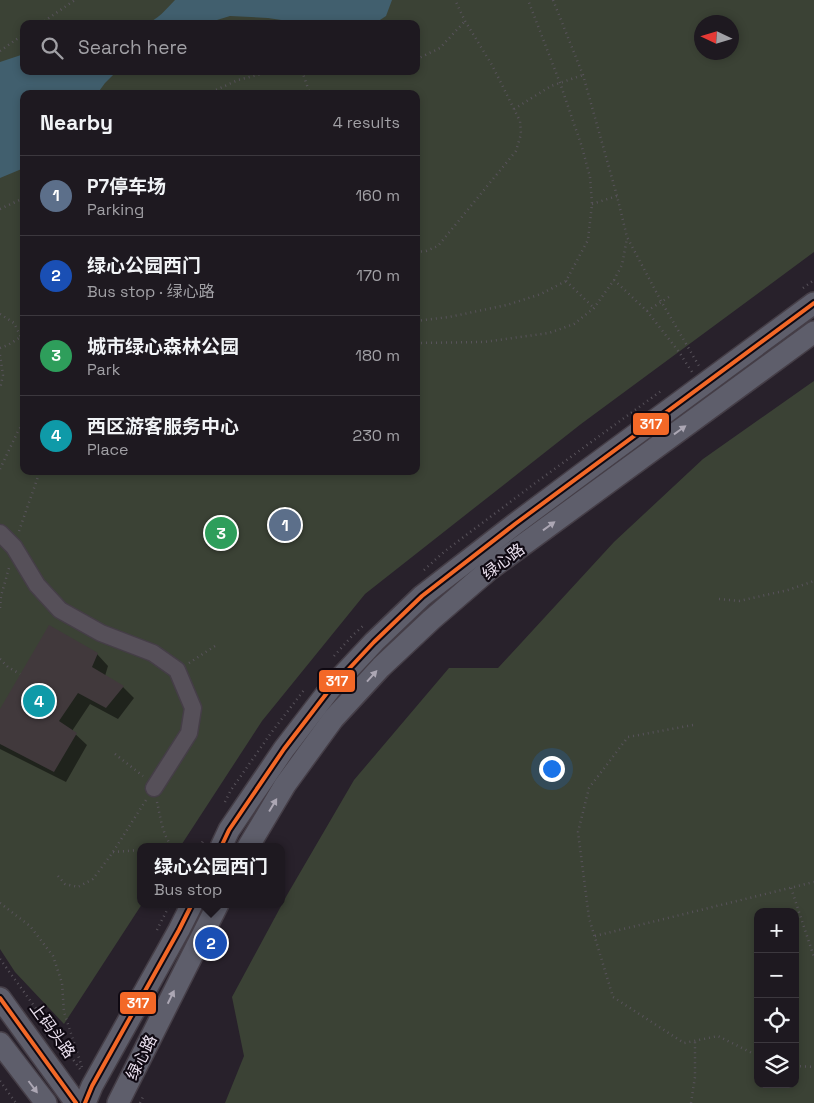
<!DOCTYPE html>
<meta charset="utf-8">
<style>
:root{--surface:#1e1920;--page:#262229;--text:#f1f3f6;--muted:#a1a0a5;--line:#3c383e;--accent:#db2777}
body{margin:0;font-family:"Space Grotesk","Noto Sans SC",sans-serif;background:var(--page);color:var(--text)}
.controls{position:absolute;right:15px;bottom:15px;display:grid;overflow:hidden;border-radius:10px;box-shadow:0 2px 8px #0003}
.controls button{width:45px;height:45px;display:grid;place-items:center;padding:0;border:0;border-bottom:1px solid var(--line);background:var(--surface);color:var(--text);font:25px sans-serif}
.compass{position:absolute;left:694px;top:15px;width:45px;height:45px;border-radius:50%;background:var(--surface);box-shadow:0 2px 8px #0003;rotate:274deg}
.you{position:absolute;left:551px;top:768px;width:18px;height:18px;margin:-12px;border:4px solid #fff;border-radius:50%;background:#1a73e8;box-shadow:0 0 0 8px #1a73e833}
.badge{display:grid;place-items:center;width:32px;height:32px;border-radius:50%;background:var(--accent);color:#fff;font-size:16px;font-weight:700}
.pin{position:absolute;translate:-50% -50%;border:2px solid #fff;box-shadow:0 1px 5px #0006}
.popup{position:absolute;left:137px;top:843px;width:148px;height:65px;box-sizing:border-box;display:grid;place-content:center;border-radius:10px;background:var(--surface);filter:drop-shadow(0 1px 4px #0005);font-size:16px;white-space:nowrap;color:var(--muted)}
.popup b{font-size:19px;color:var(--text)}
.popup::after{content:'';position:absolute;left:50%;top:100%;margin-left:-10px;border:10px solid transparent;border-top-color:var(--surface)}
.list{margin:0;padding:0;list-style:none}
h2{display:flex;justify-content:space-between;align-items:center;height:65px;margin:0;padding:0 20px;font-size:21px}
h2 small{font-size:16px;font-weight:400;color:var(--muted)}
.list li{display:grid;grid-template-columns:32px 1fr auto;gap:15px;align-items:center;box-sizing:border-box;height:80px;padding:0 20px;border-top:1px solid var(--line)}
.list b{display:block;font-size:19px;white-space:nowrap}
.list p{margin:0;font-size:16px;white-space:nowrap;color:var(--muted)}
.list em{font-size:16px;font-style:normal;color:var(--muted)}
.icon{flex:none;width:28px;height:28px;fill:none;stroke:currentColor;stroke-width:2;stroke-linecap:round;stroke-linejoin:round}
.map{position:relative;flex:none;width:814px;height:1103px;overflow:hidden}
.search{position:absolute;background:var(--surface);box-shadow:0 2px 8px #0003;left:20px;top:20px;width:400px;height:55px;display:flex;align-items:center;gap:12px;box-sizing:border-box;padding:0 18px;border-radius:10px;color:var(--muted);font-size:19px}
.panel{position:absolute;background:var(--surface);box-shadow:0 2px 8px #0003;left:20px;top:90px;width:400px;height:385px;border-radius:10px}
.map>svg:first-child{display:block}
</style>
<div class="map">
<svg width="814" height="1103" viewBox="0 0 814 1103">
<rect width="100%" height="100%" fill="#28212b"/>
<g fill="#3b4235" fill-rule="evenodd">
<path d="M0,0H814V252L581,424L365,594L262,721L180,847H141V904H142L64,1024L15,972L0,949ZM702,22H732V52H702ZM24,24H416V71H24ZM24,94H416V471H24Z"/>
<path d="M814,381V1103H225L244,1056L232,997L287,895L354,780L449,668H498L614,542L703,459L811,383ZM758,912H795V1084H758Z"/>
</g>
<g fill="#415f6e">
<path d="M175,0H392L386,16L374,24H308L268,18L230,16L204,24H145C158,20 166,9 175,0Z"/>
<polygon points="24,54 24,71 117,71 105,83 97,94 24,94 24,168 0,178 0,62"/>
</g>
<polygon fill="#0007" points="97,654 108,666 105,676 123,687 134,698 118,719 90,704 72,731 87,745 66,782 0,749 0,711"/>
<polygon fill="#41393c" points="49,625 98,653 92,667 124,686 106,708 78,693 59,721 77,733 54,772 0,744 0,709"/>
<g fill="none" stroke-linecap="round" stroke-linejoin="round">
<g stroke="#453e47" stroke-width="19">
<polyline id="minor" points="0,533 14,547 37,585 60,610 101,633 153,653 177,670 193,708 189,733 154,788"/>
</g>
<g stroke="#453e47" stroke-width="24">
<g id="major">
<polyline points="221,847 229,830 284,749 330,689 374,642 422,596 515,524 582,474 814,303"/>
<polyline points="248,847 285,785 333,719 381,667 431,620 490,569 814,332"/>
<polyline points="0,998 76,1103"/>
<polyline points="0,1043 46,1103"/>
<polyline points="85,1103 92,1086 179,930 192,904"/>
<polyline points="118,1103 218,904"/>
</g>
</g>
<g stroke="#58535b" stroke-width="2.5" stroke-dasharray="1 4" stroke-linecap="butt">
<polyline points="553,0 583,75 617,196 627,237 661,301 699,366"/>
<polyline points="40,24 75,0"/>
<polyline points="0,51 24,34"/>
<polyline points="416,57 419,58 440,48 465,21"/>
<polyline points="302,71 310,94"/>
<polyline points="207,94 238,80 273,71"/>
<polyline points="514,109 551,86 583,75"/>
<polyline points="592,204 617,196"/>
<polyline points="0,209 24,198"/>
<polyline points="416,252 426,251 438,246 516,151 521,134 520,121 492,65 465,21 455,0"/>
<polyline points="614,280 647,311 679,352 692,372"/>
<polyline points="566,281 594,308"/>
<polyline points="803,288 814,280"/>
<polyline points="647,311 672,295"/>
<polyline points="0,314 14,323 21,337 24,350"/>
<polyline points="416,321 449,317 507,305 541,294 566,281 588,240 592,204 590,177 582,147 560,83 528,0"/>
<polyline points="416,343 484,342 549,333 574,324 594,308 614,280 622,265 627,238"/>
<polyline points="0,348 8,345 24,335"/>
<polyline points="0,355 3,375 0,389"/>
<polyline points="0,469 19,429 24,424"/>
<polyline points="19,531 40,471"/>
<polyline points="424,570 445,551 538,481 661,391"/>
<polyline points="719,599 739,601 788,590 814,581"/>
<polyline points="0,608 1,596 9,568"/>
<polyline points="334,656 352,636 363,626"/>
<polyline points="0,659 8,667 20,674"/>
<polyline points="189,663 215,646"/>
<polyline points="693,725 628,737 589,788 578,832 589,918 613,997 684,1043 718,1036 758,1056"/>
<polyline points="115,754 143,776"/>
<path d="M157,802C160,815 163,840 174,847"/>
<polyline points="225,802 231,790 271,733 304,690"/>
<polyline points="155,847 169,843"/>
<polyline points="200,847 204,839"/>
<polyline points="113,852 141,850"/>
<polyline points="58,876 65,884 78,887 93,879 113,852 146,800"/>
<polyline points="791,888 814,957"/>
<polyline points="0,903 30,926 53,956 62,983 64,1012 82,1067"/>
<polyline points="157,930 170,904"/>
<polyline points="595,936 814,882"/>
<polyline points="0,959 80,1069"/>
<polyline points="795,1066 814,1067"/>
<polyline points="0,1081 16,1103"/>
<polyline points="140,1103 144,1095"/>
<polyline points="691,1103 695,1077 695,1041"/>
</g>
<use href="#minor" stroke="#565059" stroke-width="16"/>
<use href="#major" stroke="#5e5e6b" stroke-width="21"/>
<g stroke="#0f0912" stroke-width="8">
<g id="bus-1">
<polyline points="221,847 229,830 284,749 330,689 374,642 422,596 515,524 814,303"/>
<polyline points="0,998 76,1103"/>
<polyline points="85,1103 92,1086 179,930 192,904"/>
</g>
</g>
<use href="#bus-1" stroke="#f36827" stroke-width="4"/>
</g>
<defs><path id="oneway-solid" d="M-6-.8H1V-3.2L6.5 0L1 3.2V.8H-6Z" transform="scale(1.25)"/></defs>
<g fill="#aca7b4">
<use href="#oneway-solid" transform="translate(680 430) rotate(-36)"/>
<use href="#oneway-solid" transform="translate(549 526) rotate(-36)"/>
<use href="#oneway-solid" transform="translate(372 676) rotate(-48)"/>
<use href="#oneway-solid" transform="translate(273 805) rotate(-59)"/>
<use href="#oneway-solid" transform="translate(171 997) rotate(-64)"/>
<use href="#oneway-solid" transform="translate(33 1087) rotate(53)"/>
</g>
<g text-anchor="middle" stroke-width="4.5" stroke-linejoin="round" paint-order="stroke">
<g font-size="16" fill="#ece2f0" stroke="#0f0912">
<text transform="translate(503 561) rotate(-37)" y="6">绿心路</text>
<text transform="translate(53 1030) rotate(54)" y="6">上码头路</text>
<text transform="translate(141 1057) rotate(-64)" y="6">绿心路</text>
</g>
</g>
<g stroke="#0f0912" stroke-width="2">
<rect x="632" y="412" width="38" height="24" rx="5" fill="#f36827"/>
<rect x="318" y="669" width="38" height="24" rx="5" fill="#f36827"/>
<rect x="119" y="991" width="38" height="24" rx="5" fill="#f36827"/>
</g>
<g font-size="14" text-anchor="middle" font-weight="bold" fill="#fff">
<text x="651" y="429">317</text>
<text x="337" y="686">317</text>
<text x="138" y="1008">317</text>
</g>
</svg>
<div class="controls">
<button>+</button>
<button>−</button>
<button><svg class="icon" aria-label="locate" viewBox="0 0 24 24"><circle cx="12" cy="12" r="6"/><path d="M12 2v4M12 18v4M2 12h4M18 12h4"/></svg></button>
<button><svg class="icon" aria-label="layers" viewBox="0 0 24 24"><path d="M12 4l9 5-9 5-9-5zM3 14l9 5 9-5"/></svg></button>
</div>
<svg class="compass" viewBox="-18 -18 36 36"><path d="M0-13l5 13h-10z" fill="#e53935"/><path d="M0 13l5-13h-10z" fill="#a1a0a5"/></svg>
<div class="you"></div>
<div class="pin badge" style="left:285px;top:525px;background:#5c6f8a">1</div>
<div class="pin badge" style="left:211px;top:943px;background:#1a4fb4">2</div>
<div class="popup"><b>绿心公园西门</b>Bus stop</div>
<div class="pin badge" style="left:221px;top:533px;background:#2e9e5b">3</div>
<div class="pin badge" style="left:39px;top:701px;background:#0f9aa8">4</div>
<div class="search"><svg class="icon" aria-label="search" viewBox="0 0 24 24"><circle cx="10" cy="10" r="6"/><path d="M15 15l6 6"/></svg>Search here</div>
<section class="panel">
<h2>Nearby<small>4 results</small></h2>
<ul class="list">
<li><span class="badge" style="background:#5c6f8a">1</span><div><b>P7停车场</b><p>Parking</p></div><em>160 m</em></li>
<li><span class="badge" style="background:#1a4fb4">2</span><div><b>绿心公园西门</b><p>Bus stop · 绿心路</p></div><em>170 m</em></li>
<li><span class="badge" style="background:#2e9e5b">3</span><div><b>城市绿心森林公园</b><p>Park</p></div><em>180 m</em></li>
<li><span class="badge" style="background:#0f9aa8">4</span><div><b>西区游客服务中心</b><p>Place</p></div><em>230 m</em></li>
</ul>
</section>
</div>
